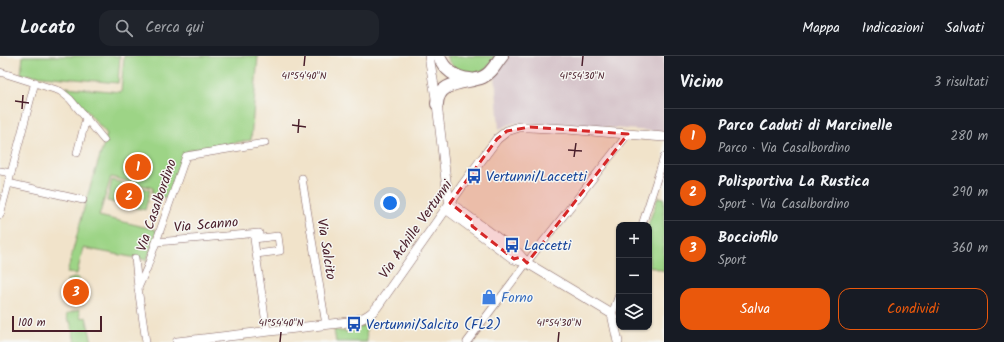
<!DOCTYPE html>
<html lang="it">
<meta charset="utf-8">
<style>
:root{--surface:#171b24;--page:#20242c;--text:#f1f3f6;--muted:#9ea1a6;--line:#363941;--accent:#ea580c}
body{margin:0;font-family:Kalam,sans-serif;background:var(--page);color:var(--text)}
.controls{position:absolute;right:12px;bottom:12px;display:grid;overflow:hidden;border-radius:8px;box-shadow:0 1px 3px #0004}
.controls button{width:36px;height:36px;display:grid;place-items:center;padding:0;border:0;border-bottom:1px solid var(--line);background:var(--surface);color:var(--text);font:20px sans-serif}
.scale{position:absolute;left:12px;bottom:10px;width:90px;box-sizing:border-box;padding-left:4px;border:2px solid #4a1f2b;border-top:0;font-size:11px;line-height:14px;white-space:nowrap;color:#4a1f2b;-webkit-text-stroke:3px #f6f6f2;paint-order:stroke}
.you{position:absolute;left:390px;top:147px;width:14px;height:14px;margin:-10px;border:3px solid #fff;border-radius:50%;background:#1a73e8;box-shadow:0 0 0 6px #1a73e833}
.badge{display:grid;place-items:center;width:26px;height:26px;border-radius:50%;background:var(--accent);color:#fff;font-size:13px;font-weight:700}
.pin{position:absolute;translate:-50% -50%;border:2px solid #fff;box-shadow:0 1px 4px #0006}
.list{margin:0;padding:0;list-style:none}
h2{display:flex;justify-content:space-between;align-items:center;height:52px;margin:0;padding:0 16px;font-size:17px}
h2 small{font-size:13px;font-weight:400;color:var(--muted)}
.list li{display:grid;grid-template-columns:26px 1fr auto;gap:12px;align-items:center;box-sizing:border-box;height:56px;padding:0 16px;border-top:1px solid var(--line)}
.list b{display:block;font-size:15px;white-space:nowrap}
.list p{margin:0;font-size:13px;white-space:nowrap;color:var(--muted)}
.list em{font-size:13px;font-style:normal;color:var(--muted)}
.actions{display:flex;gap:8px;padding:12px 16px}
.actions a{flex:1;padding:9px 0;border:1px solid var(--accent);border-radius:12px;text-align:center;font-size:14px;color:var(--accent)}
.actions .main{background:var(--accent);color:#fff}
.icon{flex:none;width:22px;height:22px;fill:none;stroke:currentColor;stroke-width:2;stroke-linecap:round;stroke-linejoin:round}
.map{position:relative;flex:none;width:664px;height:286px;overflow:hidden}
header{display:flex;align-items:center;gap:24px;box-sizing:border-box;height:56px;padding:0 20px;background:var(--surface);border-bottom:1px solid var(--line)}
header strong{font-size:19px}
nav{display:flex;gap:22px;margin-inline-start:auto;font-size:14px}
.search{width:280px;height:36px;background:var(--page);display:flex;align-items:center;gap:10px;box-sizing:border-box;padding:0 14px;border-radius:12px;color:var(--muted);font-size:15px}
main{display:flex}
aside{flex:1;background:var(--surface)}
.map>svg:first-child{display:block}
</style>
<header>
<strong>Locato</strong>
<div class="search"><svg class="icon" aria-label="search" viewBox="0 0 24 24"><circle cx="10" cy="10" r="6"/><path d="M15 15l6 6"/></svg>Cerca qui</div>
<nav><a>Mappa</a><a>Indicazioni</a><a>Salvati</a></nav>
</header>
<main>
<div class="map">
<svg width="664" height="286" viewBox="0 0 664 286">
<rect width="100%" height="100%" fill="#f6f6f2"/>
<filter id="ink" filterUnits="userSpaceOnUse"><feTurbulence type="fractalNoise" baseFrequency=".025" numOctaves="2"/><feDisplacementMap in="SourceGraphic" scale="8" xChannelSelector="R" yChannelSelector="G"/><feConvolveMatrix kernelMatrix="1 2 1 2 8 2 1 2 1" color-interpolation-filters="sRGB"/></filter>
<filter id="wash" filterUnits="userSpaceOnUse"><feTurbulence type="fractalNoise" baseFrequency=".012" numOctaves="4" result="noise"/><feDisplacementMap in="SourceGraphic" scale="16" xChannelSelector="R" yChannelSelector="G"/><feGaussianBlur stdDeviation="0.9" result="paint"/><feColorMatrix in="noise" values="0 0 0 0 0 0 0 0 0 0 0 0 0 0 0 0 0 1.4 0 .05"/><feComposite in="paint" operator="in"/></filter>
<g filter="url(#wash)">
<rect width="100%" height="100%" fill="#f1e3ca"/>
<polygon fill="#d2bec5" points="509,0 664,0 664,76 575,69 514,67 499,73 495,19"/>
<g fill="#9dd486" stroke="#747a58">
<polygon points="23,0 120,0 118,27 21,18"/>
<polygon points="124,0 258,0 251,84 189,94 182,101 168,143 152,137 153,132 111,121 99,160 157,174 147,204 83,192 77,218 67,217 87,141 107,78 66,31 121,36"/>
<path d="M446,0H496C492,4 488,13 483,15C469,23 452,14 446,0Z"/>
<polygon points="112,124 150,134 145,154 107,145"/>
<polygon points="658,141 664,142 664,215 649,210 648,169"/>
<polygon points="78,221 84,248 73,250 67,224"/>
<polygon points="79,254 81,262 86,261 92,286 75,286 70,265 68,265 66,258"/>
<polygon points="366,269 367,286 336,286 334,274 347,276"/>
</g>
</g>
<g filter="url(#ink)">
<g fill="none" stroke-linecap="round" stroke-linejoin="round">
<g stroke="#846463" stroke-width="8">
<g id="street">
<polyline points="0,16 60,35 70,43 104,84"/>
<polyline points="77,97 86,63"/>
<polyline points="0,115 11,117"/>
<polyline points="302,122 326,269"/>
<polyline points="8,127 83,144"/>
<polyline points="0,159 35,26"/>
<polyline points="642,169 664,101"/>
<polyline points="157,186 259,177"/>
<polyline points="256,198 280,195 278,180 254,183 267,275"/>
<polyline points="135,202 138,231"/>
<polyline points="612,258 619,239"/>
<polyline points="146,286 138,232 147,212 186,100 265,87"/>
<polyline points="467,286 531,201 628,78"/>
</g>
</g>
<g stroke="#846463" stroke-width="10">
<g id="secondary">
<polyline points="429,0 437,48 447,133 450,147"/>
<polyline points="450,147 518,197 526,206"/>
<polyline points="446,153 514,203 527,207 612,258 618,286"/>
<path d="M177,286L348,266C360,264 369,261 377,251L462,130L497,83L507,75L519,71H530L567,73L664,81"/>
</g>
</g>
<g stroke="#846463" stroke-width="14">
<g id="highway">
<path d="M439,0C444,14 456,22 470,23"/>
<path d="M437,48C438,24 467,28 483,21C492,17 496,7 502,0"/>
</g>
</g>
<use href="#street" stroke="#fff" stroke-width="7"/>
<use href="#secondary" stroke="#fff" stroke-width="9"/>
<use href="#highway" stroke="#fff" stroke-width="12"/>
</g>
</g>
<path fill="#d62828" fill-opacity="0.2" stroke="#d62828" stroke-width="3" stroke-dasharray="8 5" stroke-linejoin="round" d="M530,71L628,78L527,207L521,201L514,203L472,170L473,165L450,147L497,83L507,75Z"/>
<path fill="none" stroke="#4a1f2b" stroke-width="1.5" d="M304,10L305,0M582,10L583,0M15,45L29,47M22,53L23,39M292,69L306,71M298,77L299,63M568,94L582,95M574,101L576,87M280,286L281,276M558,286L559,276"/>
<defs>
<g id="bus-bare" transform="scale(1.2)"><path d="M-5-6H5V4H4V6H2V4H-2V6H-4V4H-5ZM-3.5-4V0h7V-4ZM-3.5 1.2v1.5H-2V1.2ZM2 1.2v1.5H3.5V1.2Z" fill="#1a4fb4" stroke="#f6f6f2" stroke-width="2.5" paint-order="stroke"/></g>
<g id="shop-bare" transform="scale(1.2)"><path d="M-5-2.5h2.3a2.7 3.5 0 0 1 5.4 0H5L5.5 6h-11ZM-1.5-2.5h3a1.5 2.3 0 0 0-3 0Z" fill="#3f7fe0" stroke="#f6f6f2" stroke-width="2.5" paint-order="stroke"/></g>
</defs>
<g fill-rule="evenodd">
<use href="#bus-bare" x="474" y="120"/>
<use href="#bus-bare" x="512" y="189"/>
<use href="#shop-bare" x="489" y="241"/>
<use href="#bus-bare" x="354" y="268"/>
</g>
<g text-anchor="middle" stroke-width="3" stroke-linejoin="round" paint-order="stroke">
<g font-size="14" fill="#164399" stroke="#f6f6f2" text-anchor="start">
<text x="486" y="125">Vertunni/Laccetti</text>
<text x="524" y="194">Laccetti</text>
<text x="366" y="273">Vertunni/Salcito (FL2)</text>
</g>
<g font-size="14" fill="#4a1f2b" stroke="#f6f6f2">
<text transform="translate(156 149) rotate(-71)" y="5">Via Casalbordino</text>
<text transform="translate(206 168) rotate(-5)" y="5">Via Scanno</text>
<text transform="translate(415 173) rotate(-55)" y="5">Via Achille Vertunni</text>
<text transform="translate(327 193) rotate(81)" y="5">Via Salcito</text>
</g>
<g font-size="14" fill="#366cbe" stroke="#f6f6f2" text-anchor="start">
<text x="501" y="246">Forno</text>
</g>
</g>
<g font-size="10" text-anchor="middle" fill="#4a1f2b" stroke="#f6f6f2" stroke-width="3" stroke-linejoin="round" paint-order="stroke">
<text x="304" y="23">41°54'40"N</text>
<text x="582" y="23">41°54'30"N</text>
<text x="281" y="270">41°54'40"N</text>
<text x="559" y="270">41°54'30"N</text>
</g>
</svg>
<div class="controls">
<button>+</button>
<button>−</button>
<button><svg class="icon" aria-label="layers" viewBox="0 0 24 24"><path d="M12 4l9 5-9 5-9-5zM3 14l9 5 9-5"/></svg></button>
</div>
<div class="scale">100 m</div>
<div class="you"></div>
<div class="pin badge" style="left:138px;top:111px">1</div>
<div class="pin badge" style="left:129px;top:140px">2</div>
<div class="pin badge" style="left:76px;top:236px">3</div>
</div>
<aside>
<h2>Vicino<small>3 risultati</small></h2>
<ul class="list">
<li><span class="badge">1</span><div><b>Parco Caduti di Marcinelle</b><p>Parco · Via Casalbordino</p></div><em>280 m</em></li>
<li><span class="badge">2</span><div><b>Polisportiva La Rustica</b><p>Sport · Via Casalbordino</p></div><em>290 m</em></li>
<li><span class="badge">3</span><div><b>Bocciofilo</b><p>Sport</p></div><em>360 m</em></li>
</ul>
<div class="actions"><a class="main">Salva</a><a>Condividi</a></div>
</aside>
</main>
